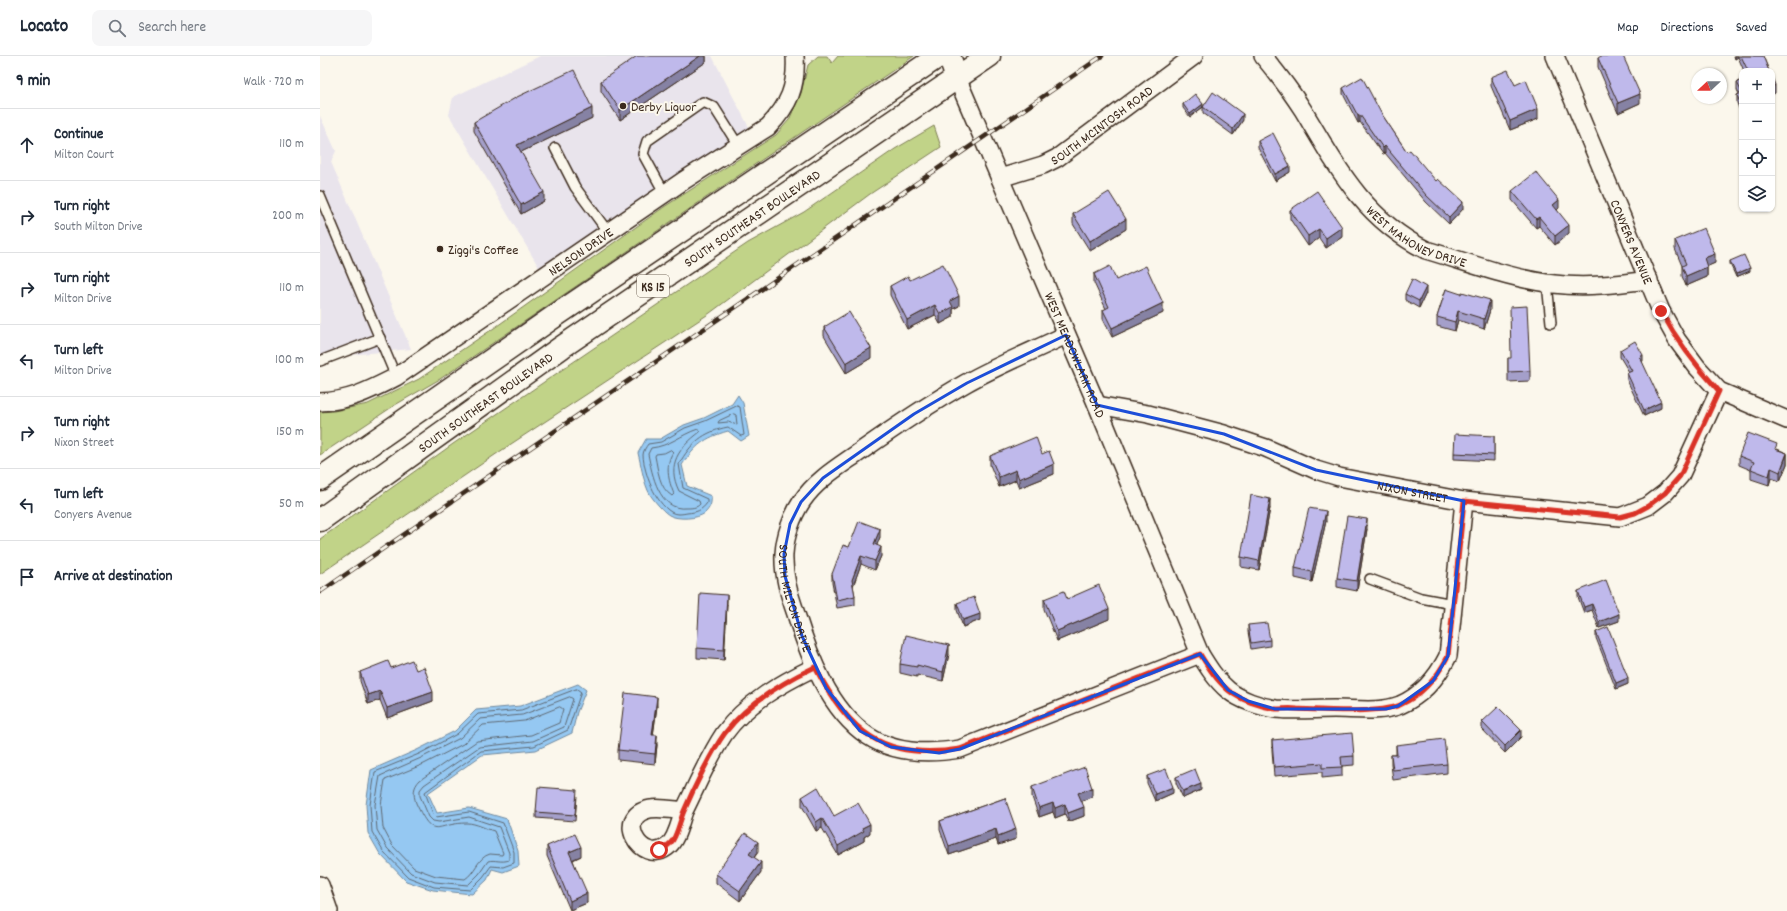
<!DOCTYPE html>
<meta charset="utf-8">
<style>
:root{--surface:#fff;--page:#f6f6f7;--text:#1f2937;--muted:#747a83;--line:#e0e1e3}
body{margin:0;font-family:Dekko,sans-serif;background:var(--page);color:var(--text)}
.controls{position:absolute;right:12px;top:12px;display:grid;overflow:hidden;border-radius:8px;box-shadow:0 1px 3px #0004}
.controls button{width:36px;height:36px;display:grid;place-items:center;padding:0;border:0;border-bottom:1px solid var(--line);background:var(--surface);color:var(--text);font:20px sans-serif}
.compass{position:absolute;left:1371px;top:12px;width:36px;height:36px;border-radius:50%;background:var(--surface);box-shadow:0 1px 3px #0004;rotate:248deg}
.stop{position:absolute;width:12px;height:12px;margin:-9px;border:3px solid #d93025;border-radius:50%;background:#fff}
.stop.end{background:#d93025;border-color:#fff;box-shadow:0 1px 4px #0008}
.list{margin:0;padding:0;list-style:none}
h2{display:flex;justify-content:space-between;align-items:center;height:52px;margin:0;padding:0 16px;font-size:17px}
h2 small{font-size:13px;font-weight:400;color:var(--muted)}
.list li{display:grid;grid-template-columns:26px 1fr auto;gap:12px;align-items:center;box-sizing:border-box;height:72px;padding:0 16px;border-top:1px solid var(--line)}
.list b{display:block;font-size:15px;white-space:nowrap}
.list p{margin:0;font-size:13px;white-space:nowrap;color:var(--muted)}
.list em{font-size:13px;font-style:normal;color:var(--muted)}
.icon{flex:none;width:22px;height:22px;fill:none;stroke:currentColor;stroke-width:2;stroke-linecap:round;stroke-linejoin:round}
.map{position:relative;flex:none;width:1467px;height:855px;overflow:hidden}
header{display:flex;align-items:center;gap:24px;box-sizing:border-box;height:56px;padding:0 20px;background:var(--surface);border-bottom:1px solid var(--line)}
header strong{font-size:19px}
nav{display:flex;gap:22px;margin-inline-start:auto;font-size:14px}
.search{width:280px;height:36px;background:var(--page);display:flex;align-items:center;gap:10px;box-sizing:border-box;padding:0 14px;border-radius:8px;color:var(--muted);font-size:15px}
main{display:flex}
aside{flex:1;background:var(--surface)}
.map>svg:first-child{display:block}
</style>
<header>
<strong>Locato</strong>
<div class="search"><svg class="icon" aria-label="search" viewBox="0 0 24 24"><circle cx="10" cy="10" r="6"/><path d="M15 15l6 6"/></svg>Search here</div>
<nav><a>Map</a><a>Directions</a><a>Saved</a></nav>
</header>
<main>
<aside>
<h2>9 min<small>Walk · 720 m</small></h2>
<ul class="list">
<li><svg class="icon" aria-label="ahead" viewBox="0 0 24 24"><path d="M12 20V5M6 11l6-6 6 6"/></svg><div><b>Continue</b><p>Milton Court</p></div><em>110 m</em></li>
<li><svg class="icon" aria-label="right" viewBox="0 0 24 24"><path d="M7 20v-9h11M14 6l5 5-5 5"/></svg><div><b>Turn right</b><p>South Milton Drive</p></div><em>200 m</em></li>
<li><svg class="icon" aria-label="right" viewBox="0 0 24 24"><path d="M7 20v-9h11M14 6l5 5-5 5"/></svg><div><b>Turn right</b><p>Milton Drive</p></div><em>110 m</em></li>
<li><svg class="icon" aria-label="left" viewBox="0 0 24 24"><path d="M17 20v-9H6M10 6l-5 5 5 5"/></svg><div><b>Turn left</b><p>Milton Drive</p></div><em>100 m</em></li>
<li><svg class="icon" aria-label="right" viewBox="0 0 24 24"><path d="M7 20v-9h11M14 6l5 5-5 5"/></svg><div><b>Turn right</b><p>Nixon Street</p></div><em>150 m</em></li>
<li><svg class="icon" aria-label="left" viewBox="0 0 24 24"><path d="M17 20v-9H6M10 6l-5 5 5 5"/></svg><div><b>Turn left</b><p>Conyers Avenue</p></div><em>50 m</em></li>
<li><svg class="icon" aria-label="arrive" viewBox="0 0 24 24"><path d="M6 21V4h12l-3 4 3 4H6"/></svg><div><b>Arrive at destination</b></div></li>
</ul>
</aside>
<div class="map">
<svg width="1467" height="855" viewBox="0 0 1467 855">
<rect width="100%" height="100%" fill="#fbf7ec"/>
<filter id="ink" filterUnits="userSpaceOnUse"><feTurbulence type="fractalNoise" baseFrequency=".025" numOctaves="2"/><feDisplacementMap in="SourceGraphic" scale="8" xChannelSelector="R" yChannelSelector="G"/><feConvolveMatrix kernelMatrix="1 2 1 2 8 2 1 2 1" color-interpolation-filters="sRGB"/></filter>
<g filter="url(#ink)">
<g fill="#e9e4ec">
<polygon points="220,0 392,0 434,81 224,220 129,59 133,41"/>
<polygon points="0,60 16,95 11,106 91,293 0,302"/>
</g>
<g fill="#c1d388" stroke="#7e7e53">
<polygon points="498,0 507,0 512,7 518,0 594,0 120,323 75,349 0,399 0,356 14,355 48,348 99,323 177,270 344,151 456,79 469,64 481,37 488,9"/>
<polygon points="614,70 621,91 550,138 390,257 191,388 0,518 0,483 133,388 428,187 484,156 575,93"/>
</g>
<g fill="#95c8f2" stroke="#71899d">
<path d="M418,339L423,347L429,380L421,385L408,375C384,382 376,389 362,409L367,430L391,440C392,447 390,452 385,457C378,463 357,464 349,459C344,456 338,449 334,444C324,433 322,412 318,397L326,383H340L364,369L384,362L412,348Z"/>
<polygon points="258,628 266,634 257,656 252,677 216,694 162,699 108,737 117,757 149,752 187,763 198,795 199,810 183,816 172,813 167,824 152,838 113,834 86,825 60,798 48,777 46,749 51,714 97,694 135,675 156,654 200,650"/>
</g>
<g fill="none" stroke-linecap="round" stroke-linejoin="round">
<g stroke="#5f6973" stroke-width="1">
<path d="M417,350L420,351L424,379L421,380L408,371C383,376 371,387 359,408L363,432L387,443V447C381,455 377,456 367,457C362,458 356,459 351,456C335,446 324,417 323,399C323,395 326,391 328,388L341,386L365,372L385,365Z"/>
<polygon points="414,358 416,359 417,369 408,366 398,367 399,365"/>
<path d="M378,373L380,376C359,392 346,408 359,435L379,445L380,448C377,452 371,452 366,452C339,455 332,418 328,398L331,392C350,390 360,379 378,373Z"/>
<path d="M351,394L353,396C345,409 348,424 354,438L352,440C339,432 338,414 335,400L336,398L344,397Z"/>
<polygon points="257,633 261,636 248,674 214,690 161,695 105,736 113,758 116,761 149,756 183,767 194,796 194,807 183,811 171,810 163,821 150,834 114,831 88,821 63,795 52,776 50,749 55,716 99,698 137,678 158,658 201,654"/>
<path d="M250,641L253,643L244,671L213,685L159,691L104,729L100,734V740L109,761L113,765L119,766L149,761L179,771L189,797V804C181,807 175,803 168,805L159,818L148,829L115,826L91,817L67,792L57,774L55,749L60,720L101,702L140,682L160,663L202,659Z"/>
<path d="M240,651L243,653L239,667L211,679L157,685L100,724C93,731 93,738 96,747C114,786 115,767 147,767C156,767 166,773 174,775L183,797L182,799C178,799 174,798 170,798C158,801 155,817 145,823L116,820L94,812L72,789L63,772L61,749L65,724L104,708L143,688L163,669L204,665Z"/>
</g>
<g stroke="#3b2a1e" stroke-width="12">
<g id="lane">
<polyline points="235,92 255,131 288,176"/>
<polyline points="345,138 323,98 327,85 383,46 394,51 418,89"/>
<polyline points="0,140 76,321"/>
<polyline points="1227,227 1231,267"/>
<polyline points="0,305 60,282"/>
<polyline points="1050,523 1101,542 1133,548"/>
</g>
</g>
<g stroke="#3b2a1e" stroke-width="20">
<g id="street">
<path id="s1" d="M943,0C957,17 971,35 983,54C1017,111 1044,163 1106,194C1147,206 1191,223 1234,228C1266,232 1297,228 1329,224"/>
<path id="s2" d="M1235,0L1341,255L1357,284L1377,311L1399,335L1467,364"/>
<path id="s3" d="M637,22L777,349L880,598C888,611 896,624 908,634C920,644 941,651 956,653C975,655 995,653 1014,653C1035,653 1060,657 1080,649C1103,639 1117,622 1128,600L1144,445"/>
<path id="s4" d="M680,122L723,109L737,102L874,0"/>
<path id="s5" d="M746,279C713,295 678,309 646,327C609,348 575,371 541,395C520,410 497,423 482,445C472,460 465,480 464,498C463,519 469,538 476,558C489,600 509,654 548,680C575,698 609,698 640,693L880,598"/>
<path id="s6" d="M0,346C30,345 50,334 76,321L363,125L448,71C469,49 477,31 475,0"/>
<path id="s7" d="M777,349L828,358L904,378L946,392L996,414L1019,421L1144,445L1300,461L1328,450L1345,437L1360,420L1399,335"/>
<path d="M364,755C360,765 357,784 347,791C321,810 293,760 330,753C340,751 354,754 364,755C377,729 388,702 404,678C426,647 462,627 495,611"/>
<polyline points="0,829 9,855"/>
</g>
</g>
<g stroke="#3b2a1e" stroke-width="25">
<polyline id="secondary" points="629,0 637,22"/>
</g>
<g stroke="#3b2a1e" stroke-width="25">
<g id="primary">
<polyline points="0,423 235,260 619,0"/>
<path id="s8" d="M0,464L242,291L669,0"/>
</g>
</g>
<use href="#lane" stroke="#fbf7ec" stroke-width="9"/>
<use href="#street" stroke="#fbf7ec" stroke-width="17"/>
<use href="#secondary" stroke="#fbf7ec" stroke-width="22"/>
<use href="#primary" stroke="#fbf7ec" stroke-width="22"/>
<g stroke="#3b2a1e" stroke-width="4.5">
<polyline id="rail" points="0,536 782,0"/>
</g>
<use href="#rail" stroke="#fbf7ec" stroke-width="3" stroke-dasharray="9" stroke-linecap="butt"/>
</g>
<g fill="#a49fca" stroke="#3b2a1e">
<polygon points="386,0 386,6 300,64 281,35 281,25"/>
<polygon points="1414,0 1443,0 1449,15 1424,15 1418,1 1415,3"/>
<polygon points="1278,2 1320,47 1298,57 1278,11"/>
<polygon points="1171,21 1195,29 1218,63 1190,74 1171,30"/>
<polygon points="1422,24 1422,60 1417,47 1417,39 1419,38 1417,34 1417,26"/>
<polygon points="1023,32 1061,57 1087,96 1143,153 1129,168 1106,146 1065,97 1063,98 1040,66 1038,67 1023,38"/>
<polygon points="863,48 883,50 923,64 913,79 883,57 883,51 870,61 863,52"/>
<polygon points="272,62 201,96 224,145 201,158 154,75 154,66"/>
<polygon points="938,85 970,116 955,125 938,92"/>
<polygon points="1192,135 1239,152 1237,154 1249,177 1235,189 1219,170 1216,172 1192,144"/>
<polygon points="970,154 1022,181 1006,192 999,182 988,190 970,163"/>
<polygon points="753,158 806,173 770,195 753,168"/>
<polygon points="1355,184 1395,207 1387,210 1387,221 1366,230 1362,220 1362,210 1355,193"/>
<polygon points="1410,205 1430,215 1416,221 1410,208"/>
<polygon points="774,218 796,224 843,257 792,281 783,263 783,254 786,253 774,227"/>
<polygon points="590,224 639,250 633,253 633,261 620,268 615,259 587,273 570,239 570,230"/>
<polygon points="1126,233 1170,254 1164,273 1138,264 1135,275 1117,270 1117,261"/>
<polygon points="1106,237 1099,252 1085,244 1085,238"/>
<polygon points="504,271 551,302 526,317 504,280"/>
<polygon points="1300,294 1323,305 1322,306 1341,352 1324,360 1307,324 1307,317 1309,316 1300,301"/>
<polygon points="1188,302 1210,315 1210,325 1188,326"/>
<polygon points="1174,380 1174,405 1134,403 1134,397"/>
<polygon points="1457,393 1467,397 1467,408 1460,425 1451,422 1449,429 1431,423 1431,414 1419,409 1419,400"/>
<polygon points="722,398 734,418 699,432 696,424 679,431 670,409 670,400"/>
<polygon points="950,452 939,514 921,511 921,501"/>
<polygon points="1006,465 992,526 975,522 975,512"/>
<polygon points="1047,473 1037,535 1017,531 1017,522"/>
<polygon points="560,481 556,490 561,500 555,514 541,508 533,530 535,540 535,549 517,552 512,527 512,518 529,491"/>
<polygon points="1258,535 1299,565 1279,572 1272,554 1264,557 1258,541"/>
<polygon points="724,543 747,543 789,563 737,585 724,553"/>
<polygon points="637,547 660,564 643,571 637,554"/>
<polygon points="407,548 404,604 377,602 377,592"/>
<polygon points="928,569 950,584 950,590 931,593 928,576"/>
<polygon points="1276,576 1308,628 1296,633 1276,582"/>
<polygon points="629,598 623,625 597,619 597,621 580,617 580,608"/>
<polygon points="71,612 96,614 113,645 67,662 60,644 48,648 40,625 40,616"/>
<polygon points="337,650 333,679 337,689 335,708 298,704 298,694"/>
<polygon points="1162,666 1201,681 1185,697 1162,673"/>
<polygon points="952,684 1034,700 1034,709 1022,710 1022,720 1002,722 1002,716 954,720 952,694"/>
<polygon points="1076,689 1127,708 1127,717 1073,724 1071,709 1071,699 1076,699"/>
<polygon points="827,720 853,737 835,745 827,727"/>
<polygon points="856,721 881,734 863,742 856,727"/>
<polygon points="712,731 772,741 762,745 764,760 748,766 745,758 735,762 733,756 719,761 712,741"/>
<polygon points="257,740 255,765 216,762 216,756"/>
<polygon points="482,741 514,760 550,777 544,781 544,785 518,799 502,772 496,775 482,750"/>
<polygon points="685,742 696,783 678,789 676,783 629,799 620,774 620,765"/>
<polygon points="227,790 261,800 253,804 267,847 250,854 227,800"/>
<polygon points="438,796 434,802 441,816 420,845 396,827 396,818"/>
</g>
<g fill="#8682a4" stroke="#3b2a1e">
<polygon points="380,0 386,0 386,6 300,64 300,54"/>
<polygon points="1415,0 1418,0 1418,1 1415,3"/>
<polygon points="1455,29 1455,37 1452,39 1452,31"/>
<polygon points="1320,38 1320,47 1298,57 1298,47"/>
<polygon points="883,48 883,51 870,61 870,58"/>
<polygon points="272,52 272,62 197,98 197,89"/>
<polygon points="1218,53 1218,63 1190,74 1190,65"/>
<polygon points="923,58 923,64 913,79 913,73"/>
<polygon points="1040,59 1040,66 1038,67 1038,60"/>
<polygon points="1065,90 1065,97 1063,98 1063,92"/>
<polygon points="970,110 970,116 955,125 955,118"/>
<polygon points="224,136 224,145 201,158 201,149"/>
<polygon points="1239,144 1239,152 1233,158 1233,149"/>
<polygon points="1143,146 1143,153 1129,168 1129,161"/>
<polygon points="1219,161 1219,170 1216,172 1216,163"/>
<polygon points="806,163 806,173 770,195 770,185"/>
<polygon points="1249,169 1249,177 1235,189 1235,180"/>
<polygon points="1022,171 1022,181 1006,192 1006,182"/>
<polygon points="999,173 999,182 988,190 988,180"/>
<polygon points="1395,198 1395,207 1384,212 1384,202"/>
<polygon points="1387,211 1387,221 1366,230 1366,220"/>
<polygon points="1430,212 1430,215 1416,221 1416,218"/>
<polygon points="1106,231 1106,237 1099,252 1099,245"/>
<polygon points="639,240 639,250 633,253 633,261 620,268 620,258 630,245"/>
<polygon points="1170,244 1170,254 1164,273 1164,263"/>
<polygon points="843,247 843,257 792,281 792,272"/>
<polygon points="615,249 615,259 587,273 587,264"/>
<polygon points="1138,255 1138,264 1135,275 1135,266"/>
<polygon points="551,292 551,302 526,317 526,307"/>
<polygon points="1323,299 1323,305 1320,307 1320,301"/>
<polygon points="1341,346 1341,352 1324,360 1324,354"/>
<polygon points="1467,398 1467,408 1460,425 1460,416"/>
<polygon points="734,408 734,418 699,432 699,423"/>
<polygon points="1451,412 1451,422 1449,429 1449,420"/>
<polygon points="696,414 696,424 679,431 679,421"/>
<polygon points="950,443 950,452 939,514 939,505"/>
<polygon points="1006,455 1006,465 992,526 992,516"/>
<polygon points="1047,463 1047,473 1037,535 1037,525"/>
<polygon points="560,473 560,481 554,497 554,488"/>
<polygon points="561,491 561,500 555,514 555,505"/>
<polygon points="541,500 541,508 532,533 532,524"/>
<polygon points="407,539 407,548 404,604 404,594"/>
<polygon points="1272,548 1272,554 1264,557 1264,551"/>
<polygon points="789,553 789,563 737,585 737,575"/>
<polygon points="660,558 660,564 643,571 643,564"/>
<polygon points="1299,558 1299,565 1279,572 1279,566"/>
<polygon points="629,589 629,598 623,625 623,616"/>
<polygon points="1308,622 1308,628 1296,633 1296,627"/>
<polygon points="60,635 60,644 48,648 48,639"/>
<polygon points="113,636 113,645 67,662 67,652"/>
<polygon points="337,641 337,650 332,688 332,679"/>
<polygon points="1201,674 1201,681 1185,697 1185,690"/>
<polygon points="337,679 337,689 335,708 335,698"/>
<polygon points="881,728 881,734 863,742 863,735"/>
<polygon points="853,731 853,737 835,745 835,738"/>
<polygon points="772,732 772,741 758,746 758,737"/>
<polygon points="733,747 733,756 719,761 719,752"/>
<polygon points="745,748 745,758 735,762 735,752"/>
<polygon points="764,751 764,760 748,766 748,757"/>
<polygon points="502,762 502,772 496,775 496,766"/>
<polygon points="550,768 550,777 544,781 544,785 518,799 518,790 542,772"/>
<polygon points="676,773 676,783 629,799 629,790"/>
<polygon points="696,773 696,783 678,789 678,780"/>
<polygon points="438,786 438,796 429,808 429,798"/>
<polygon points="261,791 261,800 249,805 249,796"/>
<polygon points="441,806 441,816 420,845 420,835"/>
<polygon points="267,837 267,847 250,854 250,845"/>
</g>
<g fill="#bfb9eb" stroke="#3b2a1e">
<polygon points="317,0 380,0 300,54 281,25"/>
<polygon points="1281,0 1303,0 1320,38 1298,47 1278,2"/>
<polygon points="1421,0 1443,0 1449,15 1428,15"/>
<polygon points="254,14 272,52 197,89 224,136 201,149 154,66 197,41"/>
<polygon points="1188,14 1195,29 1206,24 1218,53 1190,65 1171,21"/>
<polygon points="1042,21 1061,57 1087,96 1090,94 1116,125 1118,123 1143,146 1129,161 1106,139 1065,90 1063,92 1040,59 1038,60 1023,32"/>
<polygon points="1452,21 1455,29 1452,31"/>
<polygon points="1422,24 1422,52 1417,39 1422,37 1417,26"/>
<polygon points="893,36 923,58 913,73 883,51"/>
<polygon points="875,38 883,48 870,58 863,48"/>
<polygon points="953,77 970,110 955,118 938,85"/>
<polygon points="1216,116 1239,144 1233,149 1249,169 1235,180 1219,161 1216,163 1192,135"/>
<polygon points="997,135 1022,171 1006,182 999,173 988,180 970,154"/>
<polygon points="789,136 806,163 770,185 753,158"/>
<polygon points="1384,172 1395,198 1384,202 1387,211 1366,220 1362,210 1366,208 1355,184"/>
<polygon points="1424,199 1430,212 1416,218 1410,205"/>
<polygon points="623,208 639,240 630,245 633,251 620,258 615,249 587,264 570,230 588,220 590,224"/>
<polygon points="790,210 796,224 826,210 843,247 792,272 783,254 789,251 774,218"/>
<polygon points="1092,223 1106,231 1099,245 1085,238"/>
<polygon points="1126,233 1141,238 1142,236 1170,244 1164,263 1138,255 1135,266 1117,261"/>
<polygon points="1207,250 1210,315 1188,316 1188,302 1191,302 1190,251"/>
<polygon points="529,256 551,292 526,307 504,271"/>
<polygon points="1315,285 1323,299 1320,301 1341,346 1324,354 1307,317 1312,315 1300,294"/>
<polygon points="1428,377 1457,388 1455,393 1467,397 1460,416 1451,412 1449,420 1431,413 1434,406 1419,400"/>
<polygon points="1135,378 1174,380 1174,399 1134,397"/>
<polygon points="716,381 722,398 729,395 734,408 699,423 696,414 679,421 670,400"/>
<polygon points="931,439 950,443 939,505 921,501"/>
<polygon points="989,452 1006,455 992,516 975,512"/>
<polygon points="1027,460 1047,463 1037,525 1017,522"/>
<polygon points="539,465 560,473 554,488 561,491 555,505 541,500 532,524 535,540 517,544 512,518 523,489 529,491"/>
<polygon points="1286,524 1299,558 1279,566 1272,548 1264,551 1258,535"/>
<polygon points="779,529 789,553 737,575 724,543 744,535 747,543"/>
<polygon points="380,537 407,539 404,594 377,592"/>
<polygon points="654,541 660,558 643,564 637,547"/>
<polygon points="947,567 950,584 931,587 928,569"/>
<polygon points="1288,571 1308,622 1296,627 1276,576"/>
<polygon points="586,579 629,589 623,616 597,609 597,611 580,608"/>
<polygon points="92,604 96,614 104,611 113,636 67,652 60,635 48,639 40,616 68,605 71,612"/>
<polygon points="305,637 337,641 332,679 337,679 335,698 298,694"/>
<polygon points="1178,651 1201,674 1185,690 1162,666"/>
<polygon points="1032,677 1034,700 1021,701 1022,711 1002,712 1002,707 954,711 952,684"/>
<polygon points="1124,683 1127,708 1073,714 1071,699 1077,699 1076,689"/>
<polygon points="765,711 772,732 758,737 764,751 748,757 745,748 735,752 733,747 719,752 712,731"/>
<polygon points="846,713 853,731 835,738 827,720"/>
<polygon points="875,713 881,728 863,735 856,721"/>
<polygon points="218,731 257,734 255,759 216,756"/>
<polygon points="498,731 514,760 538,747 550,768 542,772 544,775 518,790 502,762 496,766 482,741"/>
<polygon points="685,742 696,773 678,780 676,773 629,790 620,765"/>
<polygon points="425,777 438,786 429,798 441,806 420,835 396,818"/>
<polygon points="255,778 261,791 249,796 267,837 250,845 227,790"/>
</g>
</g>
<g fill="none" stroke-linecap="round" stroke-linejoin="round" filter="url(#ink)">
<path stroke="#d93025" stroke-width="5" d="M339,794C345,792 349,790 353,784C358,776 360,764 364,755C373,734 391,696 405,677C428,647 461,627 495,611C529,677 564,705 640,693L880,598C888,611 896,624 908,634C920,644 941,651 956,653C963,653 970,652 977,653C1002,654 1059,658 1080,649C1103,639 1117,622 1128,600L1144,445L1300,461L1315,457L1328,450L1345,437L1360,420L1399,335C1376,310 1357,285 1341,255"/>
</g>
<path fill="none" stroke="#1d4ed8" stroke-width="3" stroke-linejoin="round" d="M746,279L777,349L904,378L996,414L1144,445L1128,600L1113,625L1078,650L1066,653H955L928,645L908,634L880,598L640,693L619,697L571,691L540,675L506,632L482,580L465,520L464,498L470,468L481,446L503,422L594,358L647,327Z"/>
<g fill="#3b2a1e" stroke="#fbf7ec" stroke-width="1.5">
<circle cx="303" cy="50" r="4"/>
<circle cx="120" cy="193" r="4"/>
</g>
<g text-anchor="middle" stroke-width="4" stroke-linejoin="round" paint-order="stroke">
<rect fill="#fbf7ec" stroke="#75685c" stroke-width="1" x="317" y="219" width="32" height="22" rx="3"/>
<g font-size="13" font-weight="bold" fill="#3b2a1e">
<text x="333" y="235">KS 15</text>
</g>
<g font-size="14" fill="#3b2a1e" stroke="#fbf7ec" text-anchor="start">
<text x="311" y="55">Derby Liquor</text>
<text x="128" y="198">Ziggi's Coffee</text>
</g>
<g font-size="14" fill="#3b2a1e" stroke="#fbf7ec">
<text dy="5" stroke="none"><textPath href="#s4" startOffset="116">SOUTH MCINTOSH ROAD</textPath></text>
<text dy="5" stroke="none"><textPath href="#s8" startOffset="527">SOUTH SOUTHEAST BOULEVARD</textPath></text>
<text dy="5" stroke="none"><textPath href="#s1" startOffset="242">WEST MAHONEY DRIVE</textPath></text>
<text dy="5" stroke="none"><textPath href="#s2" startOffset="201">CONYERS AVENUE</textPath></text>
<text dy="5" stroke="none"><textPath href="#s6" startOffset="304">NELSON DRIVE</textPath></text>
<text dy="5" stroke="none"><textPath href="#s3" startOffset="301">WEST MEADOWLARK ROAD</textPath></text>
<text dy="5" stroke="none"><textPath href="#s8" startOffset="203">SOUTH SOUTHEAST BOULEVARD</textPath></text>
<text dy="5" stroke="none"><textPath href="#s7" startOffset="328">NIXON STREET</textPath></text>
<text dy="5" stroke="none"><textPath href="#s5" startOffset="416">SOUTH MILTON DRIVE</textPath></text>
</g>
</g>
</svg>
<div class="controls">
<button>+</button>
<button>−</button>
<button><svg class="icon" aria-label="locate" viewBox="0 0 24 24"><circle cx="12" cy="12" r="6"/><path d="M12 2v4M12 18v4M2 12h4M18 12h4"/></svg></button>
<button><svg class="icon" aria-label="layers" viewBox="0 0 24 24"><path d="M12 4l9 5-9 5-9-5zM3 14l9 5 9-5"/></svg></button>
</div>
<svg class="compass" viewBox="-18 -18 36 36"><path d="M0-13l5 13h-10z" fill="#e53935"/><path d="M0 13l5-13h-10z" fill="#747a83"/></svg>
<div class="stop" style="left:339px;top:794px"></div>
<div class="stop end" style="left:1341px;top:255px"></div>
</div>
</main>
